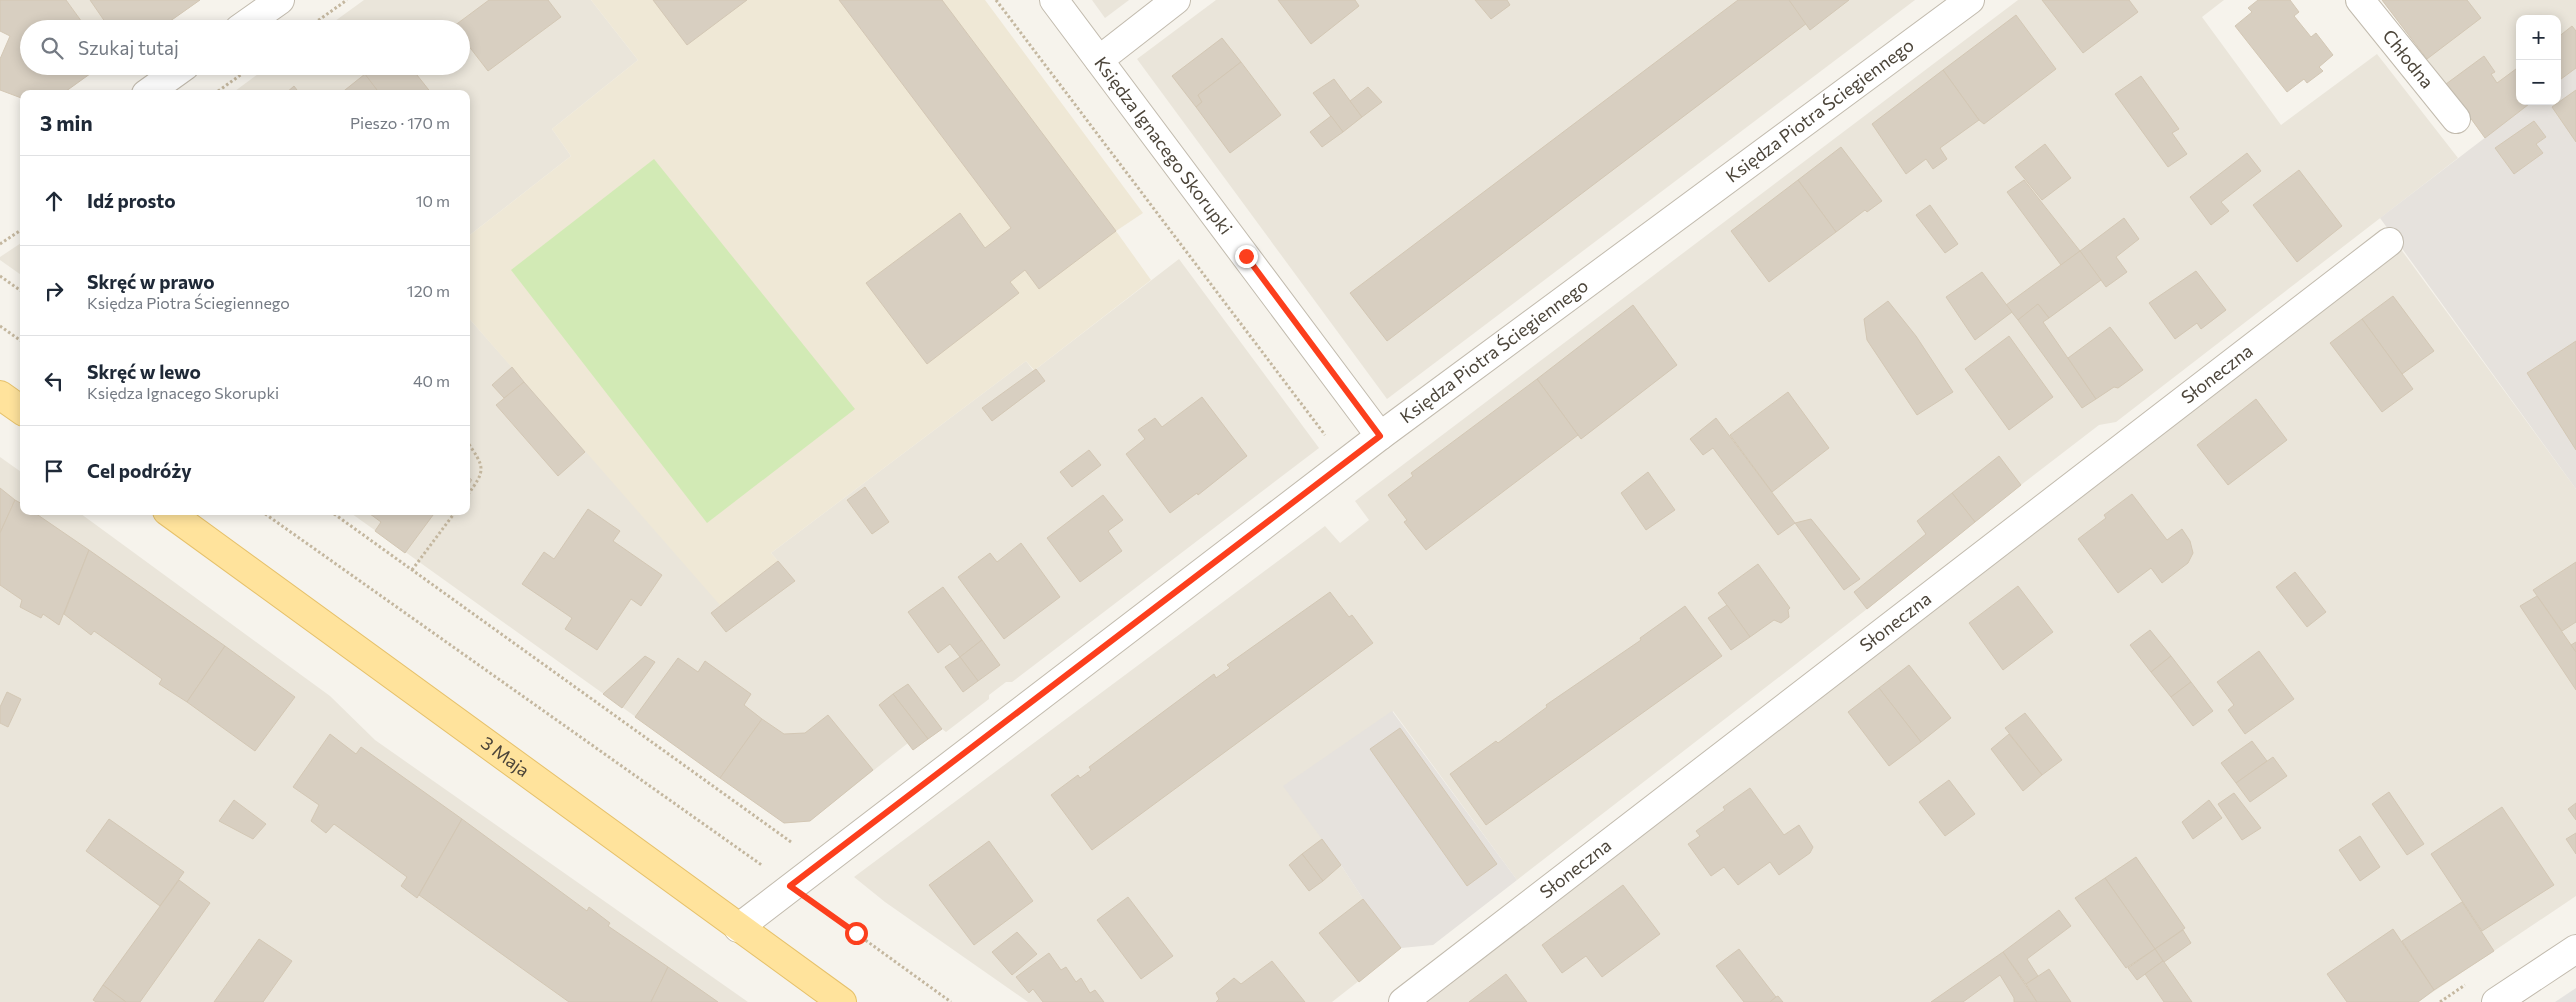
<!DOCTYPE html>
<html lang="pl">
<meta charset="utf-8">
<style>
:root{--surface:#fff;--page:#f2f2f3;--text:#1f2937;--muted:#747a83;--line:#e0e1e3}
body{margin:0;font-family:Commissioner,sans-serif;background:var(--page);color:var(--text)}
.controls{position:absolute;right:15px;top:15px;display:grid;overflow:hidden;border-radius:10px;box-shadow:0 2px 12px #0003}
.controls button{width:45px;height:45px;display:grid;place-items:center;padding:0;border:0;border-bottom:1px solid var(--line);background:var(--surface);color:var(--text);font:25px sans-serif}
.stop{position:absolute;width:15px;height:15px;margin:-11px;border:4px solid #fc3f1d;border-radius:50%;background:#fff}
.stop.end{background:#fc3f1d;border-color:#fff;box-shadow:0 1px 5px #0008}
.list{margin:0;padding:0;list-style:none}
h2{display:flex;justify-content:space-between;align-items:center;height:65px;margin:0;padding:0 20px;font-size:21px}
h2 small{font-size:16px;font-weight:400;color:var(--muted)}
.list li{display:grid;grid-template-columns:32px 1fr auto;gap:15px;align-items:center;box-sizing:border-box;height:90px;padding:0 20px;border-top:1px solid var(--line)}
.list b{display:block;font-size:19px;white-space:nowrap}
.list p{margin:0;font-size:16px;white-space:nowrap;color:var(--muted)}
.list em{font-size:16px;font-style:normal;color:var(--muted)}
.icon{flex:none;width:28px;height:28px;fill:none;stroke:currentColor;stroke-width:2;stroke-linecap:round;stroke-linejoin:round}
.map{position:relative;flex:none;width:2576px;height:1002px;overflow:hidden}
.search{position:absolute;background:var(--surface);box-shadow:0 2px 12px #0003;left:20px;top:20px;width:450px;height:55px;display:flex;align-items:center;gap:12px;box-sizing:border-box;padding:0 18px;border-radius:28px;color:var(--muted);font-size:19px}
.panel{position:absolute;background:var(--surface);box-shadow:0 2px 12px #0003;left:20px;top:90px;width:450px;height:425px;border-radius:10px}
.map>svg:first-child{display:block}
</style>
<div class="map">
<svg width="2576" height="1002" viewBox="0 0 2576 1002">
<rect width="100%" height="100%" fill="#f6f3ec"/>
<g fill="#eae5da">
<polygon points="66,0 200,0 166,24 163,21 153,29 87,29"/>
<polygon points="364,0 591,0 638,60 552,129 571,156 466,238 466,94 231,94 269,66 461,66 461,29 324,29"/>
<polygon points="1092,0 1129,0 1105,18"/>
<polygon points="1216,0 1915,0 1387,399 1137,59"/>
<polygon points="2018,0 2224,0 2202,17 2281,125 2377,54 2458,158 2116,422 2099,425 2021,485 1867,609 1517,880 1393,711 1341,865 1363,899 1401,948 1332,1002 1028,1002 885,902 854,877 1325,526 1340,543 1369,520 1355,501"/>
<polygon points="2382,0 2576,0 2576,68 2557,82 2557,19 2520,19 2520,101 2533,101 2485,138"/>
<polygon points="24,241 24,277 0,260 0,257"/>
<polygon points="2400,248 2576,489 2576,896 2418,1002 1419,1002"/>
<polygon points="1179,259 1319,448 1012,682 1006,682 989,695 989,699 946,732 942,729 913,750 908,743 810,821 784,823 348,511 466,511 466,315 512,367 778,561 771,553 1026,361 1033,370 1036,369"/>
<polygon points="0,457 24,474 24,511 77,511 330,696 375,740 748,1002 0,1002"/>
</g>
<g fill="#e6e2dd">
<polygon points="2576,68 2576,489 2380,218 2533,101 2557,101 2557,82"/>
<polygon points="1392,711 1517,880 1433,945 1401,948 1363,899 1341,865 1283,786"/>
</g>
<polygon fill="#efe8d6" points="591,0 985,0 1143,213 1116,231 1151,280 1036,369 1034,370 1026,361 771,553 778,561 720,605 466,315 466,238 571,156 552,129 638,60"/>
<polygon fill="#d2eab5" points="654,159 855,409 707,523 511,270"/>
<polygon fill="#e5e3e0" points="2576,988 2576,1002 2555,1002"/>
<g fill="#d8cfc1" stroke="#d3c7b4">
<polygon points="0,0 66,0 87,29 29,29 29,66 101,66 62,94 24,94 24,99 0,90 0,59 10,36 0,31"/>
<polygon points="90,0 200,0 166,24 164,21 153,29 110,29"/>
<polygon points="489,0 548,0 561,17 488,71 461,36 461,29 456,29 454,26"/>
<polygon points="653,0 747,0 687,45"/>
<polygon points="839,0 942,0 1116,231 1039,289 1025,270 1010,282 1019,293 927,364 866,283 960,213 985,248 1011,228"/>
<polygon points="1278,0 1355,0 1359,6 1311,44"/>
<polygon points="1475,0 1507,0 1510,5 1491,19"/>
<polygon points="1738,0 1789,0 1807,23 1387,341 1350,293"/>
<polygon points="1789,0 1849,0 1810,30"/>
<polygon points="2042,0 2129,0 2138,12 2083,53"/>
<polygon points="2258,0 2290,0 2299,12 2294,16 2311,37 2316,33 2333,55 2319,67 2323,71 2307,83 2304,79 2287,92 2235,26 2252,12 2248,8"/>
<polygon points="2382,0 2467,0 2481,18 2427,59"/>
<polygon points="2016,15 2056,69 1984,124 1979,120 1943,70"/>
<polygon points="2572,26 2576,31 2576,68 2557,82 2557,38"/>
<polygon points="1222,38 1241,62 1198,95 1202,102 1196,107 1172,76"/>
<polygon points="2484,56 2495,72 2491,74 2497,83 2520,66 2520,101 2533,101 2485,138 2446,84"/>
<polygon points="1241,62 1281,115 1230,153 1196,107 1202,102 1198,95"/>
<polygon points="363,66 421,66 424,70 417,75 432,94 380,94 360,69"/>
<polygon points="1943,70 1979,120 1940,148 1947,159 1933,169 1926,159 1906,174 1872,124"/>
<polygon points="365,74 380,94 340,94"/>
<polygon points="2141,76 2179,129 2172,133 2187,154 2168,167 2115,94"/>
<polygon points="1334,79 1362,117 1343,132 1313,93"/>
<polygon points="294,86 300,94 285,94"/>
<polygon points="1368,87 1382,102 1362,117 1350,101"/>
<polygon points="2576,90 2576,142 2552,107"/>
<polygon points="1331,116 1343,132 1322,147 1310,132"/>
<polygon points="2534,121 2546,137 2536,144 2543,153 2514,174 2495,148"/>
<polygon points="2045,144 2071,178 2042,200 2015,167"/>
<polygon points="1841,147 1882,201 1867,212 1865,210 1836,232 1798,180"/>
<polygon points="2247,153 2261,171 2221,202 2229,211 2211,225 2190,197"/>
<polygon points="2299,170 2342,226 2297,262 2253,205"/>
<polygon points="1798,180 1836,232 1769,282 1731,231"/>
<polygon points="2024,180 2080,251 2061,265 2007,192"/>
<polygon points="1930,205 1958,244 1945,253 1916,215"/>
<polygon points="2124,218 2139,239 2116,257 2127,272 2106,287 2080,251"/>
<polygon points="2080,251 2101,280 2049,318 2038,304 2018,320 2006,305"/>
<polygon points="2196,271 2226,310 2201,329 2197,323 2175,339 2149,303"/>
<polygon points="1982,272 2012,312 1975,340 1946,297"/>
<polygon points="2393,296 2434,351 2402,374 2362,319"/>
<polygon points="1888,301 1916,336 1953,392 1917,415 1867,340 1864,319"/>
<polygon points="2038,304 2049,318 2043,322 2096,399 2082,408 2018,320"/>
<polygon points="1633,305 1677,365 1581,439 1537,379"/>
<polygon points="2362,319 2413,389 2382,412 2330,343"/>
<polygon points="2110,327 2143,370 2118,388 2114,387 2096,399 2068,358"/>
<polygon points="2009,336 2053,397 2009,430 1965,369"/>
<polygon points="2576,341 2576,450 2527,373"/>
<polygon points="512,367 524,382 504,398 492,385"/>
<polygon points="1036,369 1045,381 992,421 982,408"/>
<polygon points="1537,379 1578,435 1426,550 1404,522 1407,520 1388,495 1413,476 1411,473"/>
<polygon points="524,382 585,452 558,476 496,405"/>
<polygon points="1788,392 1829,448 1772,492 1730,435"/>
<polygon points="1202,397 1247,456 1198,495 1197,493 1170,513 1126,454 1145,439 1138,430 1155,418 1162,427"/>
<polygon points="2256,399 2287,440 2228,485 2197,445"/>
<polygon points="1716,418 1795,523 1778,535 1713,448 1703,455 1690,439"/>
<polygon points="1089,450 1101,465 1072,487 1060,472"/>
<polygon points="1999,456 2021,485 1975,522 1952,493"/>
<polygon points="1648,472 1675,510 1646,530 1621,493"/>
<polygon points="466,475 472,480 466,488"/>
<polygon points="865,487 889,522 872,534 847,500"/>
<polygon points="0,488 15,500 0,533"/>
<polygon points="1952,493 1975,522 1867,609 1854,592 1926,534 1917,521"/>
<polygon points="2132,494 2167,540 2182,529 2190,541 2193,553 2188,563 2162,583 2151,568 2118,593 2078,539 2106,518 2104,515"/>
<polygon points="1103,495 1123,520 1108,531 1122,551 1080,582 1047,538"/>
<polygon points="15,500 24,505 24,511 32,511 89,550 59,625 43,614 41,618 20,607 22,600 0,585 0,533"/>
<polygon points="588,509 620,531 613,541 662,575 641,606 631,599 597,650 565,629 572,618 522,584 544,552 554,559"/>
<polygon points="366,511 436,511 405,553 375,531 381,522"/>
<polygon points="1811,519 1860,579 1844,590 1795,523"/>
<polygon points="1021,543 1060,597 1004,639 958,577 990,553 997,562"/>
<polygon points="89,550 225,646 187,702 159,684 162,679 94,631 91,635 64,614"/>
<polygon points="778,561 795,581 726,632 711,613"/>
<polygon points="2576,562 2576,622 2562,631 2533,590"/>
<polygon points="1758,564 1790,608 1788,610 1789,617 1781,623 1774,620 1750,637 1718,593"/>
<polygon points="2295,572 2326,612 2307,627 2276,587"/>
<polygon points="2018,586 2053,632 2003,670 1969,623"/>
<polygon points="943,587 982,640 960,657 950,644 938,653 908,612"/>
<polygon points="1330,592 1349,617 1352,615 1373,643 1092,850 1051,795 1078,775 1080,778 1091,770 1089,767 1214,674 1216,678 1230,668 1227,665"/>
<polygon points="2537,596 2576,652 2576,690 2520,606"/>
<polygon points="1727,605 1750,637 1731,650 1708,618"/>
<polygon points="1685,606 1722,656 1486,825 1450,774 1496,741 1498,743 1547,707 1546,705 1641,640 1640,638"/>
<polygon points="2150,630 2171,656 2151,672 2130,645"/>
<polygon points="982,640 1000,665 978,681 960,657"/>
<polygon points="2576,642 2576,652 2571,645"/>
<polygon points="225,646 295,697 255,751 187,702"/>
<polygon points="2259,651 2294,699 2245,734 2228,710 2234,705 2217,682"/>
<polygon points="645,656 655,662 622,708 603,694"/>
<polygon points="2171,656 2191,682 2171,697 2151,672"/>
<polygon points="960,657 978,681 963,692 945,667"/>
<polygon points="678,658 698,672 705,661 751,694 744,705 762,719 720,778 635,717"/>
<polygon points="1909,665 1951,718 1921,742 1879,688"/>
<polygon points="2191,682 2213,711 2193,726 2171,697"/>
<polygon points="908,684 942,729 928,739 893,694"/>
<polygon points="1879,688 1921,742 1889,766 1848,712"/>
<polygon points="7,692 21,699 8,727 0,723 0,707"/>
<polygon points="893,694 928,739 913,750 879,705"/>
<polygon points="2025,713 2062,760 2042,775 2005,728"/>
<polygon points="828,715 873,770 810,821 784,823 720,778 762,719 784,734 805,733"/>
<polygon points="1400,728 1497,864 1467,886 1370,749"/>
<polygon points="330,734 356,754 361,747 462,819 417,898 401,886 407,877 334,824 326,833 311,821 319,805 293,787"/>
<polygon points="2009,734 2042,775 2023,791 1991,749"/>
<polygon points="2252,741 2267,761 2236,783 2221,763"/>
<polygon points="2273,757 2287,776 2250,802 2236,783"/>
<polygon points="1949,780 1975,814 1945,836 1919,802"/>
<polygon points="1750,788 1784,835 1799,825 1813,847 1810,853 1779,875 1770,862 1738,885 1724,867 1711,876 1688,844 1700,836 1696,831 1725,810 1723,807"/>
<polygon points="2389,792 2424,844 2407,855 2372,804"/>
<polygon points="2234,793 2261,828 2242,840 2218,804"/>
<polygon points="234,800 266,824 253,839 219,821"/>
<polygon points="2209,800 2222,818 2193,839 2182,822"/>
<polygon points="2576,803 2576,820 2568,809"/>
<polygon points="2502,807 2554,885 2482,931 2431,854"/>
<polygon points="109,819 184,872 160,906 86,851"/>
<polygon points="462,819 587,911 589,907 610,923 608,926 668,967 651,1002 569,1002 419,895"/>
<polygon points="2576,833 2576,854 2566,839"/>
<polygon points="2360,836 2380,867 2360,881 2339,850"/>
<polygon points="1322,839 1341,865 1323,881 1302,854"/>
<polygon points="989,841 1033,901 974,945 929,885"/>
<polygon points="1302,854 1323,881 1309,891 1289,865"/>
<polygon points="2136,857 2185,928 2155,949 2105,878"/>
<polygon points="2105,878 2155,949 2126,968 2075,898"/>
<polygon points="179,880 210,903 140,1002 126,1002 103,985"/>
<polygon points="1623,885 1660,934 1602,977 1586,956 1562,973 1542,945"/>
<polygon points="1128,897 1173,956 1141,979 1097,920"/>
<polygon points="1363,899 1401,948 1359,982 1319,933"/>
<polygon points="2462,902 2494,951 2434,990 2402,941"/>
<polygon points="2059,910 2071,926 2027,959 2038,976 2026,984 2003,952"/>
<polygon points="2393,929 2434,990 2418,1002 2347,1002 2327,974"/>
<polygon points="2183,930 2191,943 2164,962 2155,949"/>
<polygon points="1017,932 1037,954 1012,975 992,952"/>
<polygon points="259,939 292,961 263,1002 214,1002"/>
<polygon points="1739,949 1776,997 1770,1002 1744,1002 1716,966"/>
<polygon points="2155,949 2163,961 2137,980 2128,968"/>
<polygon points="2003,952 2037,1002 2014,1002 2014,998 2000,975 1963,1002 1931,1002"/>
<polygon points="1049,953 1061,970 1066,967 1076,982 1081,978 1090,993 1095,990 1104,1002 1043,1002 1033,989 1029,993 1016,977"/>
<polygon points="1272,961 1305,1002 1216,1002 1219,999 1216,993 1234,978 1241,984"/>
<polygon points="2163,961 2164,962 2192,1002 2164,1002 2145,974"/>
<polygon points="668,967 718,1002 651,1002"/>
<polygon points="2049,969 2071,1002 2037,1002 2026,984"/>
<polygon points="1506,974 1527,1002 1469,1002"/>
<polygon points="103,985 126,1002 96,1002 93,1000"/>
<polygon points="1778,996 1783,1002 1770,1002 1776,997"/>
</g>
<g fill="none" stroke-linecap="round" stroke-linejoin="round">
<g stroke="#c2bbae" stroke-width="30">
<g id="minor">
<path id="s1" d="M1054,0L1380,436"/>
<path id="s2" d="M2360,0L2456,119"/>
<polyline points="239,29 280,0"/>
<polyline points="1099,60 1176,0"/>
<polyline points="146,94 185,66"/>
<path id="s3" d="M738,928L1380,436L1970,0"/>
<path id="s4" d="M1403,1002L2389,242"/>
<polyline points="2496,1002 2576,949"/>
</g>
</g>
<g stroke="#e6c16a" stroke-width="30">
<g id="major">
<polyline points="0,395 24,412"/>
<path id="s5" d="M167,511L842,1002"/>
</g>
</g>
<g stroke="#c4b79f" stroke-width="3" stroke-dasharray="2.5 2.5" stroke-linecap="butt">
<polyline points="996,0 1325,435"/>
<polyline points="306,29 347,0"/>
<polyline points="214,94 253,66"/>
<polyline points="0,244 24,228"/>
<polyline points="0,276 24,293"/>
<polyline points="0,326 24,343"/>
<path d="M466,440C485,468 487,469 466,497"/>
<polyline points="261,511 763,866"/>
<polyline points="330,511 791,842"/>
<polyline points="412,570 456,511"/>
<polyline points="821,908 951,1002"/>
<polyline points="2440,1002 2465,985"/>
</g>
<use href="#minor" stroke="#fff" stroke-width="28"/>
<use href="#major" stroke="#ffe39c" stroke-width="28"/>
</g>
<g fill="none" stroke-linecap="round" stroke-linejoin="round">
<polyline stroke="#fc3f1d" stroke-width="6" points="856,933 790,886 1380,436 1246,256"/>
</g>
<g text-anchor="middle" stroke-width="4" stroke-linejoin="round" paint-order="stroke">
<g font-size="18" fill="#4b4439" stroke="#fff">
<text dy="6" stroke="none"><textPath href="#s2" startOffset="76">Chłodna</textPath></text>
<text dy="6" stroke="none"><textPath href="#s3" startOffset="1356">Księdza Piotra Ściegiennego</textPath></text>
<text dy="6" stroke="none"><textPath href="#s1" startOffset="182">Księdza Ignacego Skorupki</textPath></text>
<text dy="6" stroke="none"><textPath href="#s3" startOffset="951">Księdza Piotra Ściegiennego</textPath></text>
<text dy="6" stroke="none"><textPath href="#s4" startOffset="1028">Słoneczna</textPath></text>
<text dy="6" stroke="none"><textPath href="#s4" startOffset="622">Słoneczna</textPath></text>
<text dy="6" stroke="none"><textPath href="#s5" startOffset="418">3 Maja</textPath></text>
<text dy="6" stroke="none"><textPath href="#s4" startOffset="218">Słoneczna</textPath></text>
</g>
</g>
</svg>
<div class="controls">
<button>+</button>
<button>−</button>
</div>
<div class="stop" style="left:856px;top:933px"></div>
<div class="stop end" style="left:1246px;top:256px"></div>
<div class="search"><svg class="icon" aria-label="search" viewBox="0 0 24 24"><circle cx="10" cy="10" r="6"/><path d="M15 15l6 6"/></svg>Szukaj tutaj</div>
<section class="panel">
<h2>3 min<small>Pieszo · 170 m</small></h2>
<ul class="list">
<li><svg class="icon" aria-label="ahead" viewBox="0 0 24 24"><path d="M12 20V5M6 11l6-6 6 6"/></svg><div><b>Idź prosto</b></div><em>10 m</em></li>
<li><svg class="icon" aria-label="right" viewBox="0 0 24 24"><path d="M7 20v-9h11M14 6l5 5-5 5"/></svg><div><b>Skręć w prawo</b><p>Księdza Piotra Ściegiennego</p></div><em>120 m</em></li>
<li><svg class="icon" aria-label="left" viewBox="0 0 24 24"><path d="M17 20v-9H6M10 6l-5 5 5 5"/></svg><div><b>Skręć w lewo</b><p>Księdza Ignacego Skorupki</p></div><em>40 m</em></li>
<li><svg class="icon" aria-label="arrive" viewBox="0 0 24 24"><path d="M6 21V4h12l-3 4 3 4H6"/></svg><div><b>Cel podróży</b></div></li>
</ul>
</section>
</div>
